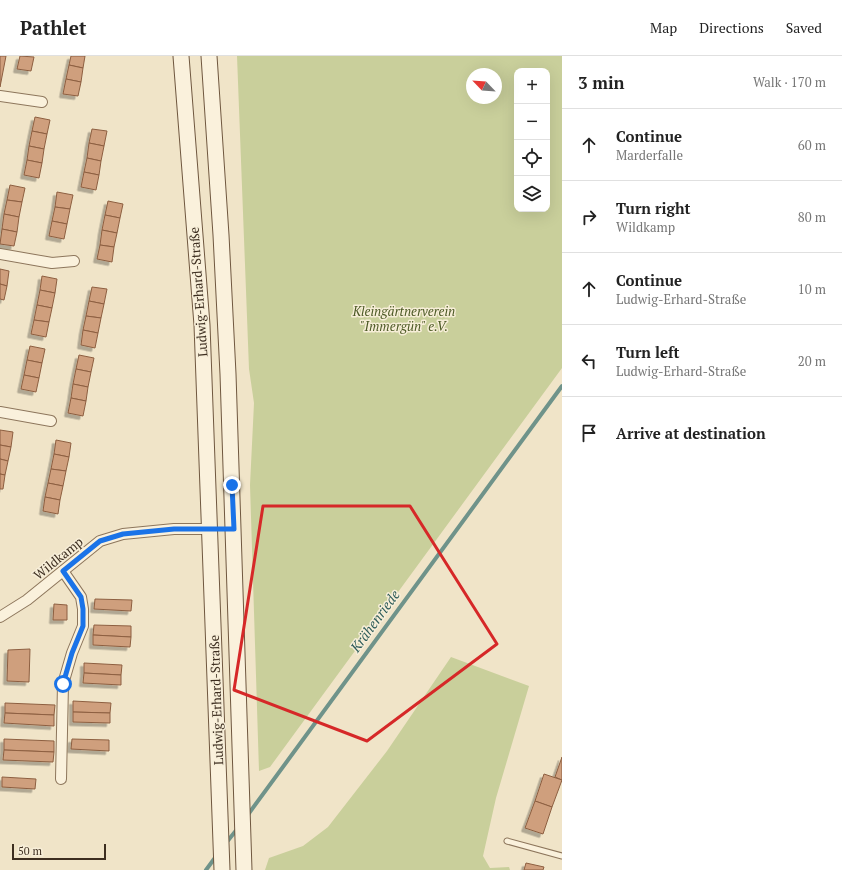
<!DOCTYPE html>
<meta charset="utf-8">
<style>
:root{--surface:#fff;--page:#f6f6f6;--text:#222;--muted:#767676;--line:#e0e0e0}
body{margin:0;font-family:"PT Serif",serif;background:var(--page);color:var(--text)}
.controls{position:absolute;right:12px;top:12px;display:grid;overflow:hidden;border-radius:8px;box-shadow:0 4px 16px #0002}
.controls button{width:36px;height:36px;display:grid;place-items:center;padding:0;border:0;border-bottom:1px solid var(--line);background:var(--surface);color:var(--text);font:20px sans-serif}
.compass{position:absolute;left:466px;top:12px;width:36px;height:36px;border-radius:50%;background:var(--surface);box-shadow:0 4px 16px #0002;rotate:295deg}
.scale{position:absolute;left:12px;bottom:10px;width:94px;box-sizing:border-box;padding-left:4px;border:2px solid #3d2e20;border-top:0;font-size:11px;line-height:14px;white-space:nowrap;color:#3d2e20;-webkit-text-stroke:3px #f7eed8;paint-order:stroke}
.stop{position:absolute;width:12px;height:12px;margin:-9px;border:3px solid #1a73e8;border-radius:50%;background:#fff}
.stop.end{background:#1a73e8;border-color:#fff;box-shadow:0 1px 4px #0008}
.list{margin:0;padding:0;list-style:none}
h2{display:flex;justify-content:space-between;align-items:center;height:52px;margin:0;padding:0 16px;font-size:17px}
h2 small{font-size:13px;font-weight:400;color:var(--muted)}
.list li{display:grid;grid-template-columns:26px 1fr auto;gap:12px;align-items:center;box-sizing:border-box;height:72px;padding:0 16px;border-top:1px solid var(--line)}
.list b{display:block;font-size:15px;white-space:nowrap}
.list p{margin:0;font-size:13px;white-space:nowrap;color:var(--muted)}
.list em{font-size:13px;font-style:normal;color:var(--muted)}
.icon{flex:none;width:22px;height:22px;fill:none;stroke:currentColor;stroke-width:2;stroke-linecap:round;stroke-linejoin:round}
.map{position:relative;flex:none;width:562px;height:814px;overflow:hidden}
header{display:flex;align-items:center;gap:24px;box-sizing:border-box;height:56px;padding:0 20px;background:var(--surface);border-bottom:1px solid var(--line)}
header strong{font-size:19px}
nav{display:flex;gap:22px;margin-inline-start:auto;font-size:14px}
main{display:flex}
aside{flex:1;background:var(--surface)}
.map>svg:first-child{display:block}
</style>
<header>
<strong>Pathlet</strong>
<nav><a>Map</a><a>Directions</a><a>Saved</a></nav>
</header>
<main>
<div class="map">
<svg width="562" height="814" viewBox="0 0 562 814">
<defs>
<filter id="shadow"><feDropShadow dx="-3.5" dy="3.5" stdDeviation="0" flood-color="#0004"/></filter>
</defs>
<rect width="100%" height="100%" fill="#f0e4c8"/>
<g fill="#c9cf9b" fill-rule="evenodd">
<path d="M237,0H562V312L270,711L259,715L250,429L254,347L249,313ZM517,15H547V153H517ZM472,18H496V42H472Z"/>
<polygon points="451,601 529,630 496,742 483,800 490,812 509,811 510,814 265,814 269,802 303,790 328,771 387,695"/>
</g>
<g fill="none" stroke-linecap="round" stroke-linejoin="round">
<g stroke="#6f938a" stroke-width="4">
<polyline points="247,760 562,330"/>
<polyline points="226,787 238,772"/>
<polyline points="206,814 217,799"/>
</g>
</g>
<g fill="#cf9f7d" stroke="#8d5f41" filter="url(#shadow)">
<polygon points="0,0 6,0 0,31"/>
<polygon points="20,0 34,1 31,15 17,13"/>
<polygon points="71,0 85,0 83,12 69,9"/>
<polygon points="69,9 83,12 81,26 66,23"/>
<polygon points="66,23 81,26 78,40 63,38"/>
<polygon points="35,61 50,64 47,78 32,75"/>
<polygon points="92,73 107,75 104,90 89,87"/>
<polygon points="32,75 47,78 44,93 29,90"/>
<polygon points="89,87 104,90 101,105 87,102"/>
<polygon points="29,90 44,93 42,107 27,104"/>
<polygon points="87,102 101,105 99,119 84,116"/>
<polygon points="27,104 42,107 39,122 24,119"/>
<polygon points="84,116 99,119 96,134 81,131"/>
<polygon points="10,129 25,132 22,146 7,144"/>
<polygon points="57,136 73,139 70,153 55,151"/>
<polygon points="7,144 22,146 19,161 4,158"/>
<polygon points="108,145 123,148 120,162 105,159"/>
<polygon points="55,151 70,153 67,168 52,165"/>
<polygon points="4,158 19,161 17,176 2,173"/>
<polygon points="105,159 120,162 117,177 102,174"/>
<polygon points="52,165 67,168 64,183 49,180"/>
<polygon points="2,173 17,176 14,190 0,188"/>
<polygon points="102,174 117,177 114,191 100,189"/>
<polygon points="100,189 114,191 112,206 97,203"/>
<polygon points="0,213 9,215 7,230 0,228"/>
<polygon points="42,220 57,223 55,237 40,234"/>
<polygon points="0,228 7,230 4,244 0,243"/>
<polygon points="92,231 107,233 104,248 89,245"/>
<polygon points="40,234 55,237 52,252 37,249"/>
<polygon points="89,245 104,248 101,262 86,260"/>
<polygon points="37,249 52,252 49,266 34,264"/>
<polygon points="86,260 101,262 98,277 83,274"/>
<polygon points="34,264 49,266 46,281 31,278"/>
<polygon points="83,274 98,277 95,292 81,289"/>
<polygon points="30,290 45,293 42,307 27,304"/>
<polygon points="79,299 94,302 91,316 76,313"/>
<polygon points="27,304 42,307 39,322 24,319"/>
<polygon points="76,313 91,316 88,331 73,328"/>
<polygon points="24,319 39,322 36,336 21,333"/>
<polygon points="73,328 88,331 86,345 71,342"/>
<polygon points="71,342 86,345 83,360 68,357"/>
<polygon points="0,374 13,376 11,391 0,389"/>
<polygon points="56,384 71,387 69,401 54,398"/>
<polygon points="0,389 11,391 8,405 0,403"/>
<polygon points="54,398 69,401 66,415 51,413"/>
<polygon points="0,403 8,405 5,419 0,418"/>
<polygon points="51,413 66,415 63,430 48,427"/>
<polygon points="0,418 5,419 3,433 0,433"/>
<polygon points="48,427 63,430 60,444 45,441"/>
<polygon points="45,441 60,444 58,458 43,455"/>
<polygon points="95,543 132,544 131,555 94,553"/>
<polygon points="54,548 67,549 67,564 53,564"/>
<polygon points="94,569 131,570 131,581 93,579"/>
<polygon points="93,579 131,581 130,591 93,589"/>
<polygon points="30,593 29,626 7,625 8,594"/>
<polygon points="84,607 122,609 121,619 84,617"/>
<polygon points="84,617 121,619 121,629 83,627"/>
<polygon points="73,645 111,647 110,657 73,656"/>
<polygon points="5,647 55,649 54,659 5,657"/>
<polygon points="73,656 110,657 110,667 73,666"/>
<polygon points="5,657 54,659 54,670 4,667"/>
<polygon points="4,683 54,685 54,696 4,694"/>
<polygon points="72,683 109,684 109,695 71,693"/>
<polygon points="4,694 54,696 53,706 3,704"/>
<polygon points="562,701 562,724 555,721"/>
<polygon points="544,718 562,724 552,751 535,745"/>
<polygon points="2,721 36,723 35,733 2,731"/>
<polygon points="535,745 552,751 543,778 525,772"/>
<polygon points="526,807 544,811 543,814 524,814"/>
</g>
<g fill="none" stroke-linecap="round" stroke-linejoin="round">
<g stroke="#8d765c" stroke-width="7">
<polyline id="lane" points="507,785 562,800"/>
</g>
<g stroke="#8d765c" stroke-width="12">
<g id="street">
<polyline points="0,40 42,46"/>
<polyline points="0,198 52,207 74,205"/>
<polyline points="0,356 51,365"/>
<polyline points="0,561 27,544 100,485 123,478 174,473 210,473"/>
<polyline points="61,723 63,628 72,597 83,570 83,553 81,541 63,515"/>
</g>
</g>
<g stroke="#6f573f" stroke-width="17">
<g id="secondary">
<polyline points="181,0 202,269 222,814"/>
<polyline points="209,0 221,179 228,318 244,814"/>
</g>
</g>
<use href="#lane" stroke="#faf1dc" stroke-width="5"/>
<use href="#street" stroke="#faf1dc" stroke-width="10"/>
<use href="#secondary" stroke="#faf1dc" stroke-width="15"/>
</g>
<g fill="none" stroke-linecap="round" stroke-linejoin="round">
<polyline stroke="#1a73e8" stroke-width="5" points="63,628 72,597 83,570 83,553 81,541 63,515 100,485 123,478 174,473 234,473 232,429"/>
</g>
<path fill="none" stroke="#d62828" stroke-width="3" stroke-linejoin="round" d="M263,450H410L497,588L367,685L234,634Z"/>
<g text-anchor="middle" stroke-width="3" stroke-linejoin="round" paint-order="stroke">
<g font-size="13" fill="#3d2e20" stroke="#f7eed8">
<text transform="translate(198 236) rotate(-94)" y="5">Ludwig-Erhard-Straße</text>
<text transform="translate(58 502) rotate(-39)" y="5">Wildkamp</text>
<text transform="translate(216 644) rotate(-92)" y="5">Ludwig-Erhard-Straße</text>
</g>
<g font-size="13" font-style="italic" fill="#4d5a26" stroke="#f7eed8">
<text x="404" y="260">Kleingärtnerverein<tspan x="404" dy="15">"Immergün" e.V.</tspan></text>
</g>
<g font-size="14" font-style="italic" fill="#2f5d5a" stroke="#f7eed8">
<text transform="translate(375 565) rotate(-54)" y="5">Krähenriede</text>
</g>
</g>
</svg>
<div class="controls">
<button>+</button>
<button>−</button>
<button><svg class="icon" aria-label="locate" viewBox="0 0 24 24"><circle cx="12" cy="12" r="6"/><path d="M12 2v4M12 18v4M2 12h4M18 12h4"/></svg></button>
<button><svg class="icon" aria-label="layers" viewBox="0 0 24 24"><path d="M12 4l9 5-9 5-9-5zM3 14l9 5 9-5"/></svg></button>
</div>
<svg class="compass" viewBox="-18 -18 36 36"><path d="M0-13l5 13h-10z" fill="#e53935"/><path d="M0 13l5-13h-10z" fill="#767676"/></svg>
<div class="scale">50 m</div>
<div class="stop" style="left:63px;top:628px"></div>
<div class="stop end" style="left:232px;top:429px"></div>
</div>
<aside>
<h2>3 min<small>Walk · 170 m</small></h2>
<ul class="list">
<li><svg class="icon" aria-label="ahead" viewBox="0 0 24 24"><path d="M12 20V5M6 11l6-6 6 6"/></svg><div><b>Continue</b><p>Marderfalle</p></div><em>60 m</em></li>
<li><svg class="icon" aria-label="right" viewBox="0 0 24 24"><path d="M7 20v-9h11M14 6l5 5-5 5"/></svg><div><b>Turn right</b><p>Wildkamp</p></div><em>80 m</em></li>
<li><svg class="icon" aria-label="ahead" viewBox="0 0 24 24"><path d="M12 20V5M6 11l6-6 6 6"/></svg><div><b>Continue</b><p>Ludwig-Erhard-Straße</p></div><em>10 m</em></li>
<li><svg class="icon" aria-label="left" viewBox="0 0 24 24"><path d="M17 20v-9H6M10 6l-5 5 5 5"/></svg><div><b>Turn left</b><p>Ludwig-Erhard-Straße</p></div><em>20 m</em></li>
<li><svg class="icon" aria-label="arrive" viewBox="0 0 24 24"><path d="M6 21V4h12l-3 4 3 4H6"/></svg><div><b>Arrive at destination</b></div></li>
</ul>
</aside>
</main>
